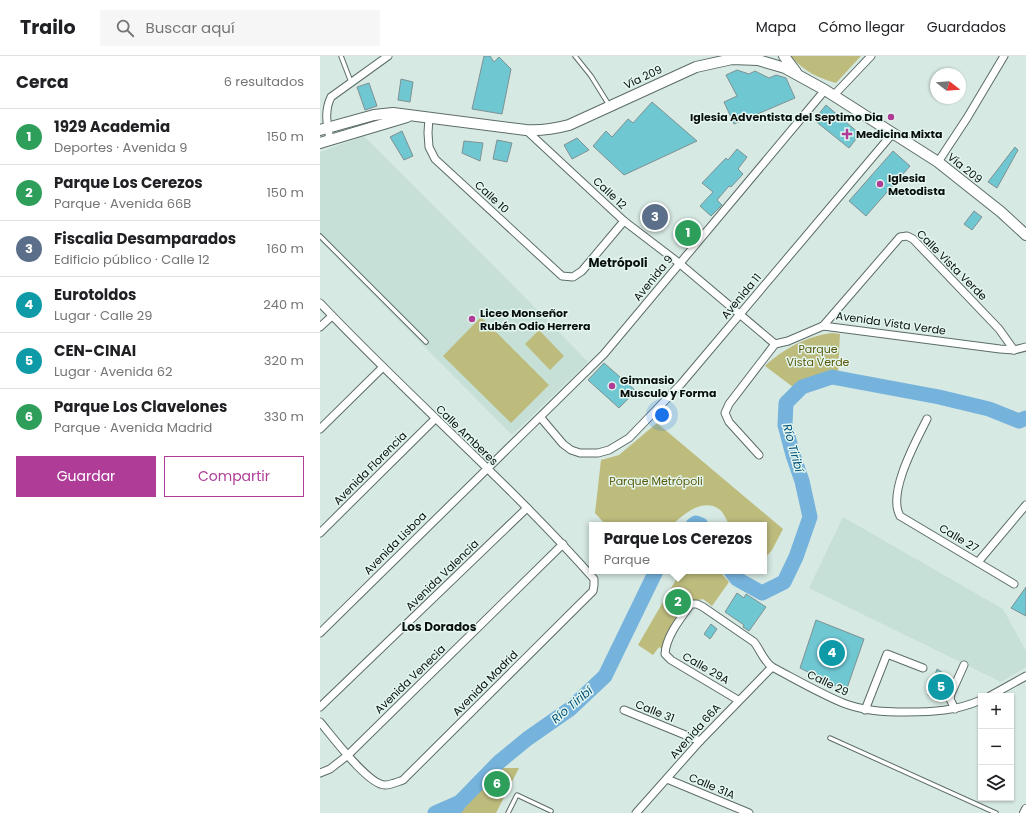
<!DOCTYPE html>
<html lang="es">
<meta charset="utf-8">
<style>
:root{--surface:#fff;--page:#f6f6f6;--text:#202124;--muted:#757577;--line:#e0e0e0;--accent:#af3d98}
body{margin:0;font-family:Poppins,sans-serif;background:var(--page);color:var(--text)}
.controls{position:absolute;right:12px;bottom:12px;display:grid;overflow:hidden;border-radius:0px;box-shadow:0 1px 3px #0004}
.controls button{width:36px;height:36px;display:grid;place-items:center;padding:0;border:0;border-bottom:1px solid var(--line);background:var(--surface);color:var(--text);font:20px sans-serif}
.compass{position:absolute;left:610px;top:12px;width:36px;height:36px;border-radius:50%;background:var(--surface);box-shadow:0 1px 3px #0004;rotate:107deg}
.you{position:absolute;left:342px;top:359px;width:14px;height:14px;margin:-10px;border:3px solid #fff;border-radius:50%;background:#1a73e8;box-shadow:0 0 0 6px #1a73e833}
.badge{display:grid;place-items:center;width:26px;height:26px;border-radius:50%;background:var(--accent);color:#fff;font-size:13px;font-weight:700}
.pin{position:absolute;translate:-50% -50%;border:2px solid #fff;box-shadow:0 1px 4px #0006}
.popup{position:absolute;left:269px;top:466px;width:178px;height:52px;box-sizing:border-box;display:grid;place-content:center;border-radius:0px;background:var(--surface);filter:drop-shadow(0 1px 3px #0005);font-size:13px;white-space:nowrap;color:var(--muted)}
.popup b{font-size:15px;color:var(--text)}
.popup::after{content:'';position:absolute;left:50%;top:100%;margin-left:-8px;border:8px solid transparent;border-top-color:var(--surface)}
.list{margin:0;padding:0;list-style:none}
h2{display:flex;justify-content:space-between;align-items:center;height:52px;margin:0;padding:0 16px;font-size:17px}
h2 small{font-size:13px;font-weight:400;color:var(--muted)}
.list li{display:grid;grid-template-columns:26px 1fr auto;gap:12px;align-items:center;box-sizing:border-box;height:56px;padding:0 16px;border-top:1px solid var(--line)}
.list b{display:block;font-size:15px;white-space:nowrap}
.list p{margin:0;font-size:13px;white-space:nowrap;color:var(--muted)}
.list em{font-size:13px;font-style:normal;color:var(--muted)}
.actions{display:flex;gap:8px;padding:12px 16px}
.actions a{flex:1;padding:9px 0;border:1px solid var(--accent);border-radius:0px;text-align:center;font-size:14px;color:var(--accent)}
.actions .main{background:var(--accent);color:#fff}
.icon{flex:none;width:22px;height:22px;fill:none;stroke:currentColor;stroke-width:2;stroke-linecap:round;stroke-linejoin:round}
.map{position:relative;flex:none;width:706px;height:757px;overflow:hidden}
header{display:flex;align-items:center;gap:24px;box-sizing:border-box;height:56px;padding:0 20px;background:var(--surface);border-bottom:1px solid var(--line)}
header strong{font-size:19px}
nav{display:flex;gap:22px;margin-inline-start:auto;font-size:14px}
.search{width:280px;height:36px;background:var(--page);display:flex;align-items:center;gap:10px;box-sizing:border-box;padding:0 14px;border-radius:0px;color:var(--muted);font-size:15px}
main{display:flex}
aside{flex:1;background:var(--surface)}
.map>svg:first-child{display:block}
</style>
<header>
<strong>Trailo</strong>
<div class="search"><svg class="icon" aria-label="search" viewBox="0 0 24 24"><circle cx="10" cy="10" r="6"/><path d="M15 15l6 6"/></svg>Buscar aquí</div>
<nav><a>Mapa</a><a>Cómo llegar</a><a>Guardados</a></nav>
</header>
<main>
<aside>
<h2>Cerca<small>6 resultados</small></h2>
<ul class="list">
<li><span class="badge" style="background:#2e9e5b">1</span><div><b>1929 Academia</b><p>Deportes · Avenida 9</p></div><em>150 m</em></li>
<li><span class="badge" style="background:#2e9e5b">2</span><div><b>Parque Los Cerezos</b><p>Parque · Avenida 66B</p></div><em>150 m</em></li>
<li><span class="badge" style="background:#5c6f8a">3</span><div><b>Fiscalia Desamparados</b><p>Edificio público · Calle 12</p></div><em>160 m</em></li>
<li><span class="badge" style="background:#0f9aa8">4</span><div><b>Eurotoldos</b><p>Lugar · Calle 29</p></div><em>240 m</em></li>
<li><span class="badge" style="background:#0f9aa8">5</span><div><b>CEN-CINAI</b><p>Lugar · Avenida 62</p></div><em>320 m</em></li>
<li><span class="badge" style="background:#2e9e5b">6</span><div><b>Parque Los Clavelones</b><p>Parque · Avenida Madrid</p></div><em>330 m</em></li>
</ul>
<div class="actions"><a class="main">Guardar</a><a>Compartir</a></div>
</aside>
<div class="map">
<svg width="706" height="757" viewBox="0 0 706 757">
<rect width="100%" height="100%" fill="#d7e9e3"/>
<g fill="#c6e0d7">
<polygon points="44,80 184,220 268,306 192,379 0,185 0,96"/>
<polygon points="523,461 683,553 706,595 706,611 681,626 489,532"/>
</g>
<g fill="#bebc7d">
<path d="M471,0H541L516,27C498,22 483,15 471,0Z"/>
<polygon points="161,261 229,329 191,367 123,300"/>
<polygon points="219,274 244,300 230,314 205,288"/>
<path d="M512,277L520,278L518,317L510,316L477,326L473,331L445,310C463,293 487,280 512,277Z"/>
<path d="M337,367L463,473L452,494L446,501L444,502V469H409C407,464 403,456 399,453C382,442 364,458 352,469H286L275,457L281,404L299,399Z"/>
<polygon points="361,515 399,515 409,526 392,550 383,543 374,545 345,590 342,593 339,591 333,599 318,589"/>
<polygon points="180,712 199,712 176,757 137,757 147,745"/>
</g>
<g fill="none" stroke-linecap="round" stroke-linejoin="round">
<g stroke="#76b3dc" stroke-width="15">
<polyline points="373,469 376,467 381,469"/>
<polyline points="411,515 417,523 442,537 464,526 476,501 490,461 482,425 473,399 465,369 466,347 482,331 512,321 619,341 669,353 699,365 706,362"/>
<polyline points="115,757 140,746"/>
<polyline points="132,757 140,746 179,706 207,683 250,653 285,620 336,515"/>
</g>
</g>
<g fill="#6fc7d2" stroke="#7f9193">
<polygon points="164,0 170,0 174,6 179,1 191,13 182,58 152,53"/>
<polygon points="417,14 429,18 435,15 449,22 456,19 466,22 475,42 414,68 404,46 417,40 406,19"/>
<polygon points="81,23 93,26 90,46 78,44"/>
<polygon points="49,27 57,50 45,54 37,31"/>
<polygon points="332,46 377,85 304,119 273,90 286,75 292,81 308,63 313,67"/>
<polygon points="506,49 540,78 529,92 494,64"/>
<polygon points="82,75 93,100 84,104 70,81"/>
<polygon points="257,82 269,94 252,103 244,89"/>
<polygon points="177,84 192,87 187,106 173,103"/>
<polygon points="144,85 163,87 160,105 142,97"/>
<polygon points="695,91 698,94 677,132 668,126"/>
<polygon points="417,93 427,101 418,113 423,118 411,131 409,130 397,144 402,149 391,160 380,150 393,136 382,127 406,102 408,104"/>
<polygon points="573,95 590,110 546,160 529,145"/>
<polygon points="654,155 662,161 652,174 644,168"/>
<polygon points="365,165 375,174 371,177 373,179 366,188 355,178"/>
<polygon points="284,307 316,335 299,352 268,324"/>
<polygon points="706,531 706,560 691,552"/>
<polygon points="417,537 424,542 426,538 446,551 429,575 423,571 424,569 405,556"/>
<polygon points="496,564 544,583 526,635 480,612"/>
<polygon points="391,568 397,573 390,583 384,578"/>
<polygon points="617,613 632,623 625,642 622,641 619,645 608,639"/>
</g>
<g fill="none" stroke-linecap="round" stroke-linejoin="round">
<g stroke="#5c6c67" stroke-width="5.5">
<g id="service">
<polyline points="21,0 31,26"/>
<polyline points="255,0 271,20 289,49"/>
<polyline points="0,180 106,286"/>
<polyline points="510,682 676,757"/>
<polyline points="188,757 197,739 231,755"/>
</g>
</g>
<g stroke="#5c6c67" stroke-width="9">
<g id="minor">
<polyline points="514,39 551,0"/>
<polyline points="109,61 108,77 109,91 115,103 242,220 253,221 262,215 304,165"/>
<polyline points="206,74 304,165 359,207 455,288"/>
<path d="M10,83C7,69 4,55 11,41L68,0"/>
<polyline points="618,106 647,62 684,0"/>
<path d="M0,247C89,341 188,426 274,523V529L273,535L83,724C77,726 71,729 65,729C48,729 12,680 0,666"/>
<polyline points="503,270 580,181 587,180 593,183 679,273 694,294"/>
<polyline points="0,271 12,260"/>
<polyline points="221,362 243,388 251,394 260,397 278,397 289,394 309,382 361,328 573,77"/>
<path d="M607,363C596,385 567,437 580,460L694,528"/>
<polyline points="0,373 63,311"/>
<polyline points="439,399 409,366 405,357 409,348 455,288 468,285 503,270 680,293 694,294 706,291"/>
<polyline points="0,477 115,363"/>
<polyline points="658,506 706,449"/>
<polyline points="0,577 284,298 505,34"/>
<polyline points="670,640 706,620"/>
<path d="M418,644L351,604L345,598C346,580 361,562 371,548H377L383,551L434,586C441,595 443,604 452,611C475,623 499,637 523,647C544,655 564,656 586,656C613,656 636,655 661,644"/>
<polyline points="0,651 207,452"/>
<polyline points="635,653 630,643 631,638 644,609"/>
<polyline points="304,654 380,685"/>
<polyline points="545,654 567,598 603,612"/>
<polyline points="0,717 10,713 28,699 243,488"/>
<polyline points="347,723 429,757"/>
<polyline points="316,757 380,685 452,611"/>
</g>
</g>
<g stroke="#5c6c67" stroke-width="10">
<polyline id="tertiary" points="704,757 706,753"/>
</g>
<g stroke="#5c6c67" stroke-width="12">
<g id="secondary">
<polyline points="464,0 476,16"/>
<path d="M0,74L54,59L73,57L206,74C222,75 234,73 249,69L376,11L412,3L438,4L465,12L505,34L618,106L681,156L706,179"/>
<polyline points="0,87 87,61"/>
</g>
</g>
<use href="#service" stroke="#fff" stroke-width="3.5"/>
<use href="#minor" stroke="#fff" stroke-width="7"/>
<use href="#tertiary" stroke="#fff" stroke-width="8"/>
<use href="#secondary" stroke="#fff" stroke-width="10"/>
</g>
<g fill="#af3d98" stroke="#e4f6f0" stroke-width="1.5">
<circle cx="571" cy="61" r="4"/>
<path d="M525 72h4v4h4v4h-4v4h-4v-4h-4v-4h4z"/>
<circle cx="560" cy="128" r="4"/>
<circle cx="152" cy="263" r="4"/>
<circle cx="292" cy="330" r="4"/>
</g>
<g text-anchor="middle" stroke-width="3" stroke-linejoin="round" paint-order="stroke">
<g font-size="11" fill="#090f0d" stroke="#e4f6f0">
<text transform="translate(323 21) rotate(-25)" y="4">Vía 209</text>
<text transform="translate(645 112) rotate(39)" y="4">Vía 209</text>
<text transform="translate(290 137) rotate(43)" y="4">Calle 12</text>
<text transform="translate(172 141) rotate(43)" y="4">Calle 10</text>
<text transform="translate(632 209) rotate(45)" y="4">Calle Vista Verde</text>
<text transform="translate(333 222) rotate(-51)" y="4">Avenida 9</text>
<text transform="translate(421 240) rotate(-50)" y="4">Avenida 11</text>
<text transform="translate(571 267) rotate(8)" y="4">Avenida Vista Verde</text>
<text transform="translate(147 379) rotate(44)" y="4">Calle Amberes</text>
<text transform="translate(50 412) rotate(-45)" y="4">Avenida Florencia</text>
<text transform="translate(639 482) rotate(31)" y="4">Calle 27</text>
<text transform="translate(75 487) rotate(-45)" y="4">Avenida Lisboa</text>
<text transform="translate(122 519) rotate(-44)" y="4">Avenida Valencia</text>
<text transform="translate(386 612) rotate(30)" y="4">Calle 29A</text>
<text transform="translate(90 623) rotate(-44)" y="4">Avenida Venecia</text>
<text transform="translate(165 627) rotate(-45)" y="4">Avenida Madrid</text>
<text transform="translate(508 627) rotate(26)" y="4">Calle 29</text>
<text transform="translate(335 655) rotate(22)" y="4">Calle 31</text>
<text transform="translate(375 675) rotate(-48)" y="4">Avenida 66A</text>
<text transform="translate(392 730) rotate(23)" y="4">Calle 31A</text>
</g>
<g font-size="11" font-weight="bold" fill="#090f0d" stroke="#e4f6f0" text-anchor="start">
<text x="563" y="65" text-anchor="end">Iglesia Adventista del Septimo Dia</text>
<text x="536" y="82">Medicina Mixta</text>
<text x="568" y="126">Iglesia<tspan x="568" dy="13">Metodista</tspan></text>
<text x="160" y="261">Liceo Monseñor<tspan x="160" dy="13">Rubén Odio Herrera</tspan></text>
<text x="300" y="328">Gimnasio<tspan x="300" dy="13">Musculo y Forma</tspan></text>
</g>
<g font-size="11" fill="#5c5909" stroke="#e4f6f0">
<text x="498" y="297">Parque<tspan x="498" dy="13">Vista Verde</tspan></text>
<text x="336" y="429">Parque Metrópoli</text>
</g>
<g font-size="12" font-weight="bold" fill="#090f0d" stroke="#e4f6f0">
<text x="298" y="211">Metrópoli</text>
<text x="119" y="575">Los Dorados</text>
</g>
<g font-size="12" font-style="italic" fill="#03547b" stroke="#e4f6f0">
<text transform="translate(473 392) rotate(75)" y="4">Río Tiribí</text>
<text transform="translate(252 649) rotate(-40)" y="4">Río Tiribí</text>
</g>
</g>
</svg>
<div class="controls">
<button>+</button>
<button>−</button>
<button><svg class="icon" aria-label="layers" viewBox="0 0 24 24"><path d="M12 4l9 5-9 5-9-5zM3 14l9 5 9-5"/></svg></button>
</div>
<svg class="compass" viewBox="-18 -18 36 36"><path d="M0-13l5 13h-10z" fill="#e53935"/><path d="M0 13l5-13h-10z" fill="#757577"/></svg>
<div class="you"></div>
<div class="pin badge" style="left:368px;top:177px;background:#2e9e5b">1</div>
<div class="pin badge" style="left:358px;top:546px;background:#2e9e5b">2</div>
<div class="popup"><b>Parque Los Cerezos</b>Parque</div>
<div class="pin badge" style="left:335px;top:161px;background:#5c6f8a">3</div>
<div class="pin badge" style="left:512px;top:597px;background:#0f9aa8">4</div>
<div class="pin badge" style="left:621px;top:631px;background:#0f9aa8">5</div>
<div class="pin badge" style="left:177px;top:728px;background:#2e9e5b">6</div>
</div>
</main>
